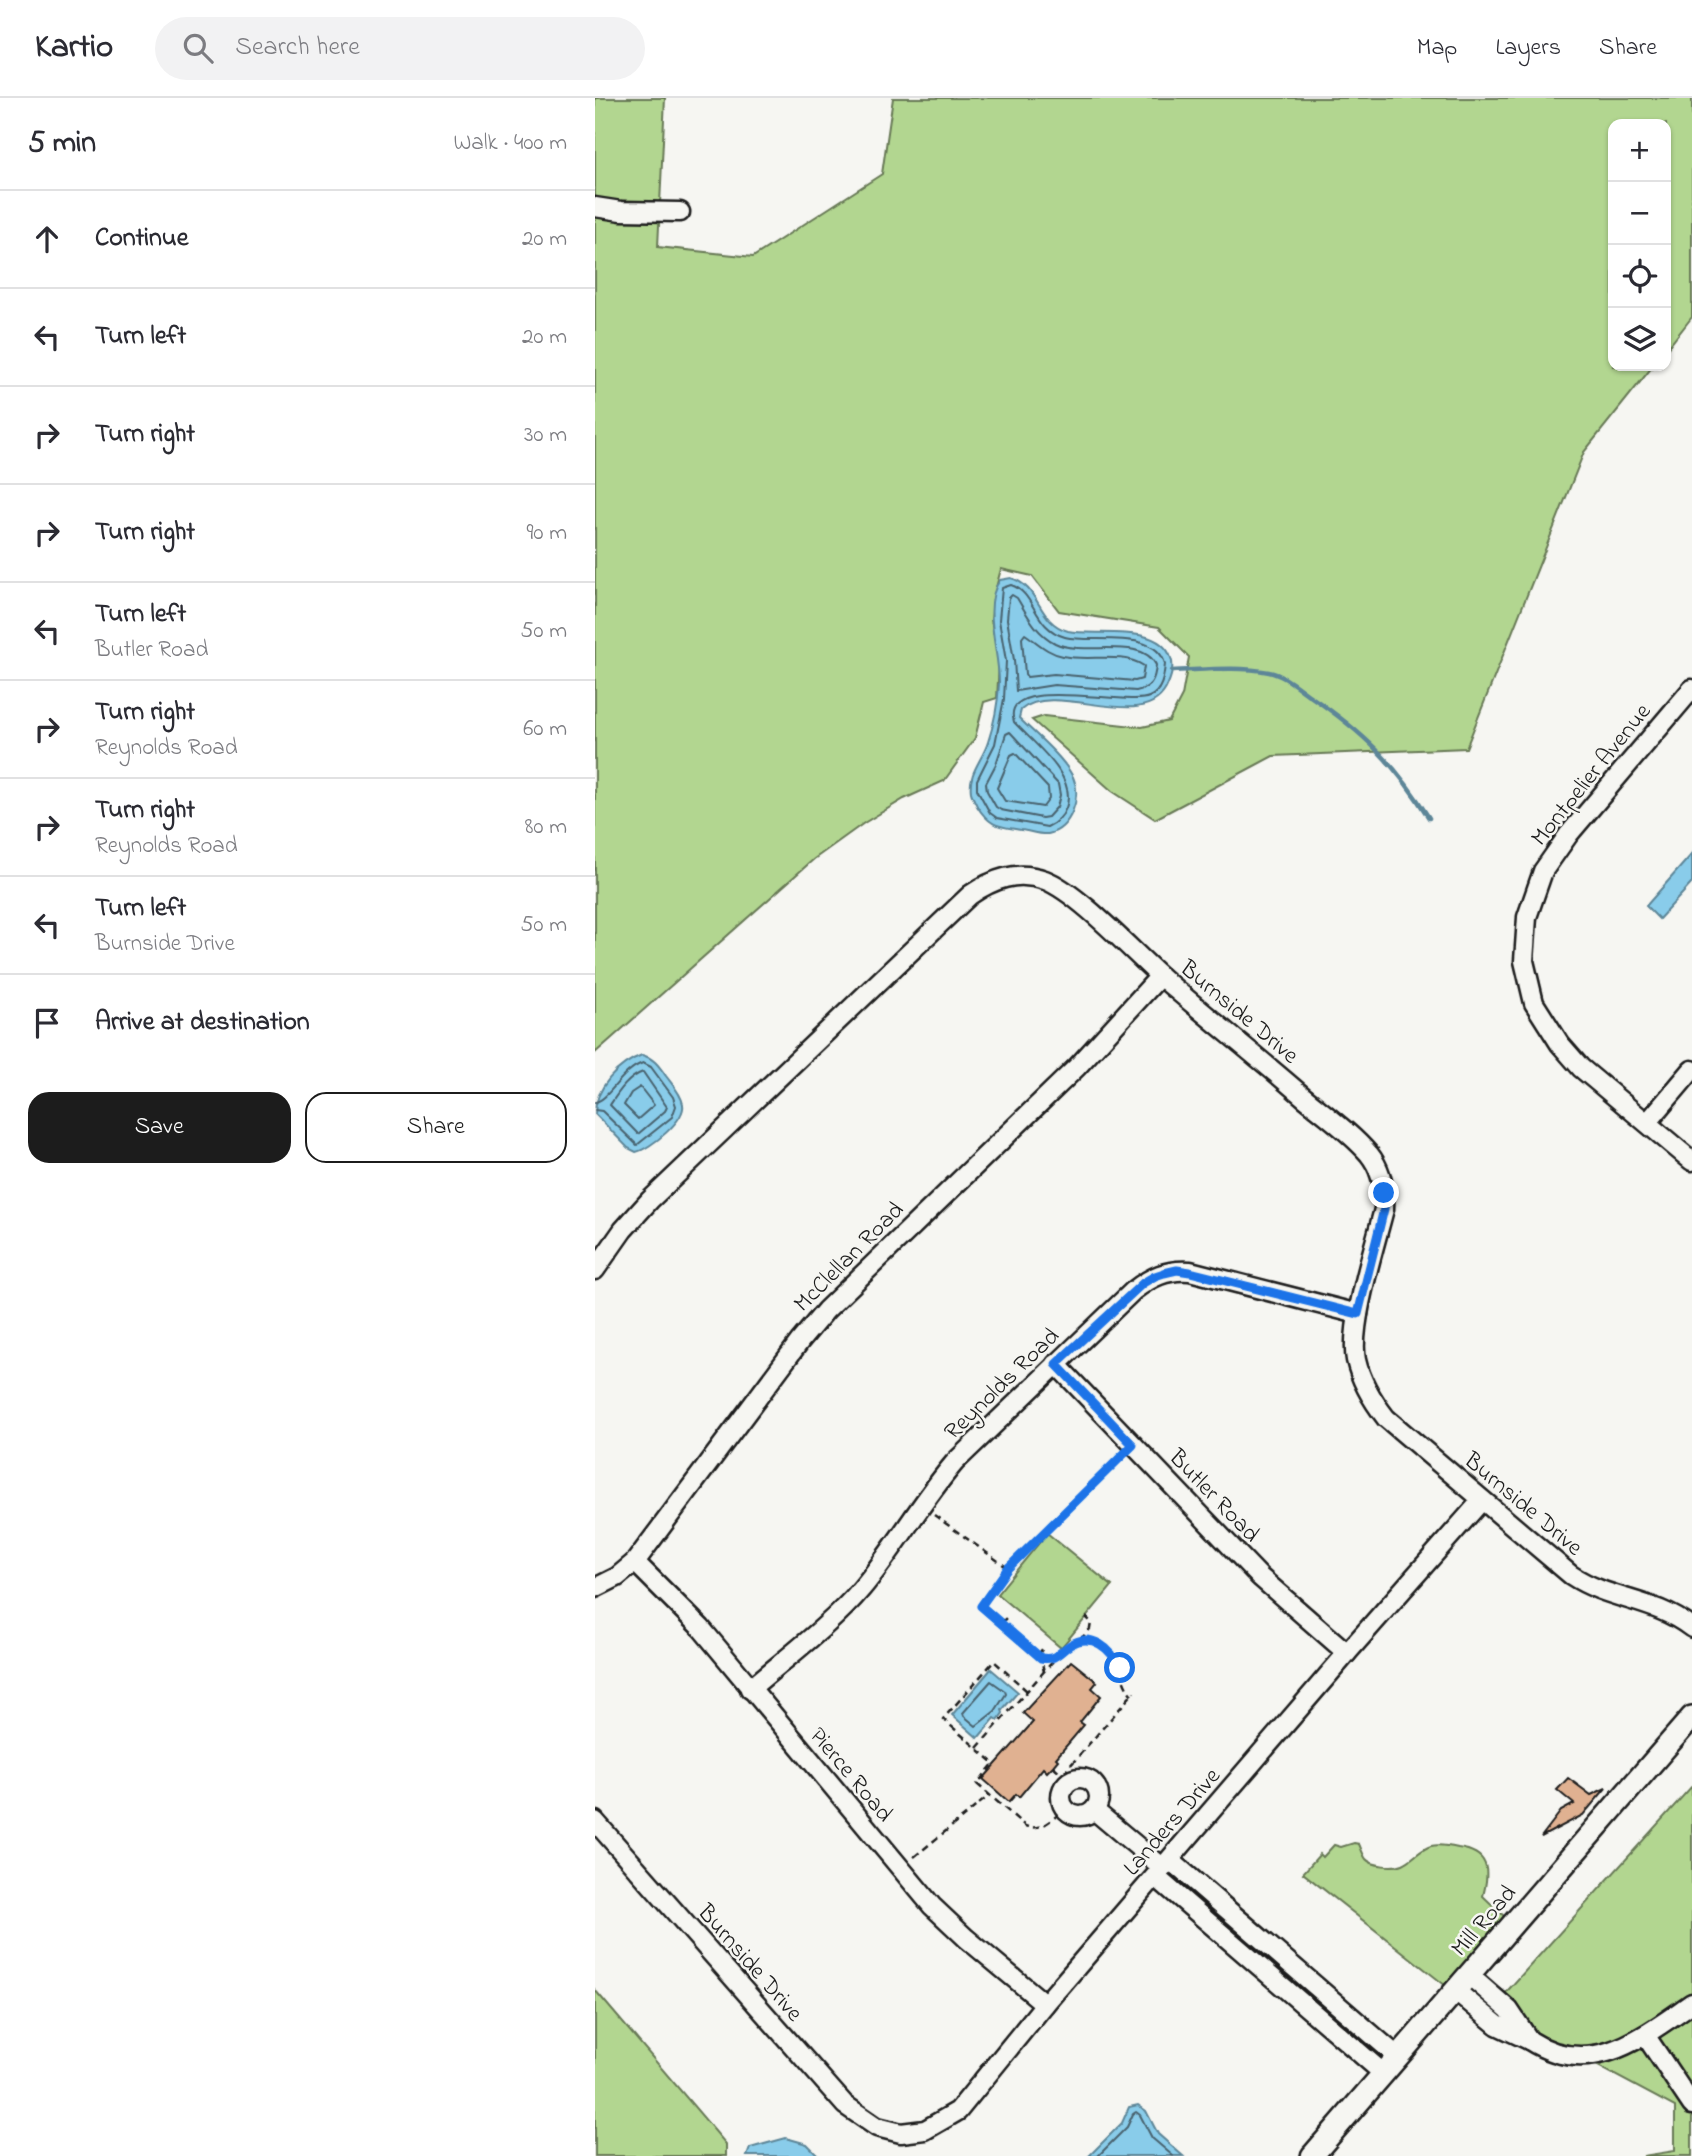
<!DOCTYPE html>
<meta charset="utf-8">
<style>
:root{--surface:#fff;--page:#f2f2f3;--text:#2b2b33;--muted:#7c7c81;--line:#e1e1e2;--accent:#1c1c1c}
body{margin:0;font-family:"Indie Flower",sans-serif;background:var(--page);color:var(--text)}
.controls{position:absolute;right:21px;top:21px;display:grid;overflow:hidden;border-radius:14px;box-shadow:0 2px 5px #0004}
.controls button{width:63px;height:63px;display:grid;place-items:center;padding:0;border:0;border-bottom:2px solid var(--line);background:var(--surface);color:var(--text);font:35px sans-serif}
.stop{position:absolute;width:21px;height:21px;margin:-16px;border:5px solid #1a73e8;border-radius:50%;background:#fff}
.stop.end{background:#1a73e8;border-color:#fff;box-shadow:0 2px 7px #0008}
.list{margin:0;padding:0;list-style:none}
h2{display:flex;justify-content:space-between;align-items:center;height:91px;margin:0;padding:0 28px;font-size:30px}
h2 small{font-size:23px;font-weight:400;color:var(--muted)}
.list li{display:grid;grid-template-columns:46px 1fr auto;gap:21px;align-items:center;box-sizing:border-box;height:98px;padding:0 28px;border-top:2px solid var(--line)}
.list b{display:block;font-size:26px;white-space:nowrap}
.list p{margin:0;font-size:23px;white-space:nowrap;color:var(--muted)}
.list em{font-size:23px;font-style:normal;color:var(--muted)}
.actions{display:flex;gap:14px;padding:21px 28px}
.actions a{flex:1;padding:16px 0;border:2px solid var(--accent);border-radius:21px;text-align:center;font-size:24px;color:var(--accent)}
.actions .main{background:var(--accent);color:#fff}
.icon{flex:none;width:38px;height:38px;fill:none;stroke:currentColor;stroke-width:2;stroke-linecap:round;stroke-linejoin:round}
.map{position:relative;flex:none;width:1097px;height:2058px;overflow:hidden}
header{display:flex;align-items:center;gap:42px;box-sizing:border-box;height:98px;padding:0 35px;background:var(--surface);border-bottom:2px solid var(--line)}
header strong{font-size:33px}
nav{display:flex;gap:38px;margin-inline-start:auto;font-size:24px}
.search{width:490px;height:63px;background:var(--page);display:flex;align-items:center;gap:18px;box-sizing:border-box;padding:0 24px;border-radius:38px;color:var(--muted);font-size:26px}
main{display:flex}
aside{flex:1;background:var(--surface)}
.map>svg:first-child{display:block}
</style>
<header>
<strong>Kartio</strong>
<div class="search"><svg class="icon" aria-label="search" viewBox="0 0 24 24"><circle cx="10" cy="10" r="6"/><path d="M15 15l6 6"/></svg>Search here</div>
<nav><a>Map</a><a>Layers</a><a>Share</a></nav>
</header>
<main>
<aside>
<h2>5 min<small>Walk · 400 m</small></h2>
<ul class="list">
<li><svg class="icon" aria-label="ahead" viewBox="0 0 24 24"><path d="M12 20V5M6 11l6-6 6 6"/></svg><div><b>Continue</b></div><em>20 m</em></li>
<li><svg class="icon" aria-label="left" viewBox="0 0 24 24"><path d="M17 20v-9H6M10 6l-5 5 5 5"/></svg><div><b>Turn left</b></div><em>20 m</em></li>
<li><svg class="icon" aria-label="right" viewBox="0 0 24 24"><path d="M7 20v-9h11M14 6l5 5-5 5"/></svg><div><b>Turn right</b></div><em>30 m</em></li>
<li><svg class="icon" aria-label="right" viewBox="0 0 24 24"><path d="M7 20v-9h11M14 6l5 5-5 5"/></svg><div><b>Turn right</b></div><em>90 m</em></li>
<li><svg class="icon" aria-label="left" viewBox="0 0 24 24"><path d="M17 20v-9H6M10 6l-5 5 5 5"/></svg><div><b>Turn left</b><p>Butler Road</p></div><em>50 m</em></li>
<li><svg class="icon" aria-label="right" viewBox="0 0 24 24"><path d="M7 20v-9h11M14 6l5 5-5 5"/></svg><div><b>Turn right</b><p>Reynolds Road</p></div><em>60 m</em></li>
<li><svg class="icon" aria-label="right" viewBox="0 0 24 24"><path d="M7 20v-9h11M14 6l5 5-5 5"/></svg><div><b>Turn right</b><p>Reynolds Road</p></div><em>80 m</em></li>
<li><svg class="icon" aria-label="left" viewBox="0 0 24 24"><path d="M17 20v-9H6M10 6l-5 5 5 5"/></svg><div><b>Turn left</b><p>Burnside Drive</p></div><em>50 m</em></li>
<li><svg class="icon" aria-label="arrive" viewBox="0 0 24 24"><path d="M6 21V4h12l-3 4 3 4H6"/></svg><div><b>Arrive at destination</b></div></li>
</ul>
<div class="actions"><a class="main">Save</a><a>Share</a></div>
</aside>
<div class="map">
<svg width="1097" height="2058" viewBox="0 0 1097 2058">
<rect width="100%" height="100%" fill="#f6f6f2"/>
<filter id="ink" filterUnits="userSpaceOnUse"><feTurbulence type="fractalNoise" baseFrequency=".0143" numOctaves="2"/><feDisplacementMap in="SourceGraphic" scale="14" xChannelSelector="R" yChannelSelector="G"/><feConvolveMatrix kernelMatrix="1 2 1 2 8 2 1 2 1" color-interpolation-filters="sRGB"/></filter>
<g filter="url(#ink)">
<g fill="#b2d690" stroke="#677956" stroke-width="2">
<polygon points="0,0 70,0 63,149 158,159 287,76 298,0 1097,0 1097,219 1071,252 1071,26 1018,26 1018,268 1058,268 989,354 871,650 678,658 560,721 517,693 437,622 449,618 547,629 574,623 587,598 594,559 564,529 464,513 437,478 406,471 399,497 396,522 404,564 402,600 389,604 380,640 349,683 309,701 269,725 219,761 0,955"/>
<polygon points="452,1435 517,1488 466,1550 402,1496"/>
<polygon points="1097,1688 1097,2058 1048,2058 1080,2053 1080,2009 896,1911"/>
<path d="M759,1745L764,1746C766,1750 768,1757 771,1761C777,1768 799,1770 808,1766C818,1762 825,1751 836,1748C845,1746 854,1748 863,1750C894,1754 895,1772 888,1798L911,1820L851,1888L708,1775L725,1756L728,1759L739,1747L746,1749Z"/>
<polygon points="0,1892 131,2046 131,2058 0,2058"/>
</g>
<g fill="#89ccea" stroke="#5d8698" stroke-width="2">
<path d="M416,480C446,489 442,525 473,533C500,539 564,524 576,560C579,568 576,579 573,586C553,639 461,581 426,612L424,620C440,636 468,659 478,679C487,699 476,731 453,736C444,737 435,733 426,732C404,728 395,729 382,708C380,703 377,699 376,694C373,675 388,661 393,644C399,626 403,605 404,586C405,556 386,507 405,482Z"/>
<polygon points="1097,756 1097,785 1064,821 1051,808"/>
<path d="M47,957C59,960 64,968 71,978C77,986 86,995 88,1006C91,1022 55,1051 41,1054L33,1050L0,1016C0,990 23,966 47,957Z"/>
<polygon points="396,1571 423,1594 407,1612 408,1615 403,1622 400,1620 383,1640 357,1617"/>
<polygon points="543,2007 551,2013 563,2036 588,2058 494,2058 527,2025 534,2009"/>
<polygon points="191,2040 212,2046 224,2058 152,2058 155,2050"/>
</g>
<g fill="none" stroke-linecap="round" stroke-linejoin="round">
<g stroke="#48626e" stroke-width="2">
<path d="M416,487C441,495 438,530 470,539C496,546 561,530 570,566C569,578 567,594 554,599C532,609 404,575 419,624C438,645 483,678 471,710C468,718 461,725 452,729L402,720L395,715L382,691V682L400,646L409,601L411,563L404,522L407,490Z"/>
<path d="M417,497L422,500C433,518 440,534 460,545C487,559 547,537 561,567C560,582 556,590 541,593L459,587L421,593L419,562L412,521L414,500Z"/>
<path d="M430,536C442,544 452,555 468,558C494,564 526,553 549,568L547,581L540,583L459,576L432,579L430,576L427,540Z"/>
<polygon points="415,634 463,686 465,697 462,709 453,719 447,720 406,712 401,709 392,693 391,685 401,666 411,636"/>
<polygon points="420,655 453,690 454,701 448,709 410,703 402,690 416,657"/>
<path d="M48,974L72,1009L70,1013L43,1036L15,1007C23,995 33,979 48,974Z"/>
<polygon points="45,989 59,1007 43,1021 29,1007 36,995"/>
<path d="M0,1004C14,1002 26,972 48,965L56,969L78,999L81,1008L77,1019L42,1047L7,1013L0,1012"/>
<polygon points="396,1583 410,1593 411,1596 400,1613 381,1628 369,1618 368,1615"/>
<polyline points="503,2058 532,2029 538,2016 541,2014 545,2017 557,2040 578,2058"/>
</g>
<path stroke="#5d8698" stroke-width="4.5" d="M577,573C608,572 643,568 674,574C689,577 702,589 715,598C768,634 800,665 834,720"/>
</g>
<g fill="#e0b191" stroke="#1c1c1c" stroke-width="2">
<polygon points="476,1563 502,1584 497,1590 506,1598 485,1624 489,1627 461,1660 463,1662 458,1668 452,1674 448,1670 424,1699 421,1696 414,1704 388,1681 438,1624 428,1615"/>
<polygon points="973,1680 996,1697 1011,1690 988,1717 946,1739 966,1713 979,1706 962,1692"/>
</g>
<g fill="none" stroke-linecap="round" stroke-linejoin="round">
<g stroke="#1c1c1c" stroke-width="23">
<g id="minor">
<polyline points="0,109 26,113 85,114"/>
<polyline points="1097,591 974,736 948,773 932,819 929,863 939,905 965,946 986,970 1097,1063"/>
<polyline points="1053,1024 1097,972"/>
<path d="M0,1172L28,1132L55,1102L375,797C398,781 422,772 450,782C482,794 536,852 564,877C612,919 662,958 710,1000C732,1018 756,1035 774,1056C787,1072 790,1092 789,1111C780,1147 754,1228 761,1262C766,1284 777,1302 791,1320L976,1477C1015,1503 1058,1500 1097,1530"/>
<polyline points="461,1266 665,1479 752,1555"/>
<polyline points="40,1464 106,1530 337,1808 371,1840 450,1906"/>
<polyline points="0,1490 22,1479 40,1464 205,1243 231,1212 482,969 565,878"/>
<path d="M155,1591C190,1561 238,1525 267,1490C300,1450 326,1404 360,1364L538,1193C556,1179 572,1171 595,1173L763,1216"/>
<circle cx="485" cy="1699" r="19"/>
<polyline points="499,1712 568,1770"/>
<polyline points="0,1723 250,2007 282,2029 306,2035 330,2032 363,2013 450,1906 752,1555 887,1402"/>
<polyline points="575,1762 803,1959"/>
<polyline points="561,1779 789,1976"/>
<polyline points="861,1893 902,1927 934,1942 914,1912 874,1877"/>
<polyline points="1050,1937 1097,2007"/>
<path d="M934,1942C996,1982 1046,1940 1097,1905"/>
</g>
</g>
<g stroke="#1c1c1c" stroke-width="26">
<polyline id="tertiary" points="717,2058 1097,1619"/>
</g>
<g stroke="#1c1c1c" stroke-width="2.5" stroke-dasharray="7 5" stroke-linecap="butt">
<polyline points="339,1417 413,1470"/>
<polyline points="406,1525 412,1519"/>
<polyline points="485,1542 495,1531 496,1524 491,1519"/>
<polyline points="443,1557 448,1550"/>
<polyline points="446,1560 460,1560"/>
<polyline points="449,1574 446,1560 386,1508 413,1470 526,1359"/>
<path d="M432,1593L399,1563L348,1621L399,1665L382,1686L430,1728C447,1734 458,1720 470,1711"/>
<path d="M382,1650L467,1553C489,1535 511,1540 523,1566C528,1578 528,1587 537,1597"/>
<polyline points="458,1668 475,1683"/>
<polyline points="468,1676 539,1594"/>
<polyline points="319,1759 395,1697"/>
</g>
<use href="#minor" stroke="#f6f6f2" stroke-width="18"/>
<use href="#tertiary" stroke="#f6f6f2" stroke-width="21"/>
</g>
</g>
<g fill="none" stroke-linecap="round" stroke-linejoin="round" filter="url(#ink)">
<path stroke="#1a73e8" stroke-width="9" d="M525,1570C516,1551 497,1533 475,1547C464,1554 461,1563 446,1560L386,1508L413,1470L538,1347L461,1266L548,1185L560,1178L569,1175L582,1172L595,1174L763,1216L789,1111V1095"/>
</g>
<g text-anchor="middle" stroke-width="5" stroke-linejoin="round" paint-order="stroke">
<g font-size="24" fill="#1c1c1c" stroke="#f6f6f2">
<text transform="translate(995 676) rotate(-51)" y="8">Montpelier Avenue</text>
<text transform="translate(645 913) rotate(40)" y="8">Burnside Drive</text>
<text transform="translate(253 1158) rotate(-45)" y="8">McClellan Road</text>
<text transform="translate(406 1285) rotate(-44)" y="8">Reynolds Road</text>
<text transform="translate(620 1397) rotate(46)" y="8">Butler Road</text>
<text transform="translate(929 1405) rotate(40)" y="8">Burnside Drive</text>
<text transform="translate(257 1676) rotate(50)" y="8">Pierce Road</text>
<text transform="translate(576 1723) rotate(-49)" y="8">Landers Drive</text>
<text transform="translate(888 1822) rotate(-49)" y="8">Mill Road</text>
<text transform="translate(156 1864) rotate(49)" y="8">Burnside Drive</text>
</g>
</g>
</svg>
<div class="controls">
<button>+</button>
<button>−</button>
<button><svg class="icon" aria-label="locate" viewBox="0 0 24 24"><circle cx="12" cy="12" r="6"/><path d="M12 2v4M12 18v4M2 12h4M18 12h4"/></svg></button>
<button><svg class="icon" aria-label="layers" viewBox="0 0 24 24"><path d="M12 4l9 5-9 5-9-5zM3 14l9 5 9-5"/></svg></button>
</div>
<div class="stop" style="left:525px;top:1570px"></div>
<div class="stop end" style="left:789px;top:1095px"></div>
</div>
</main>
